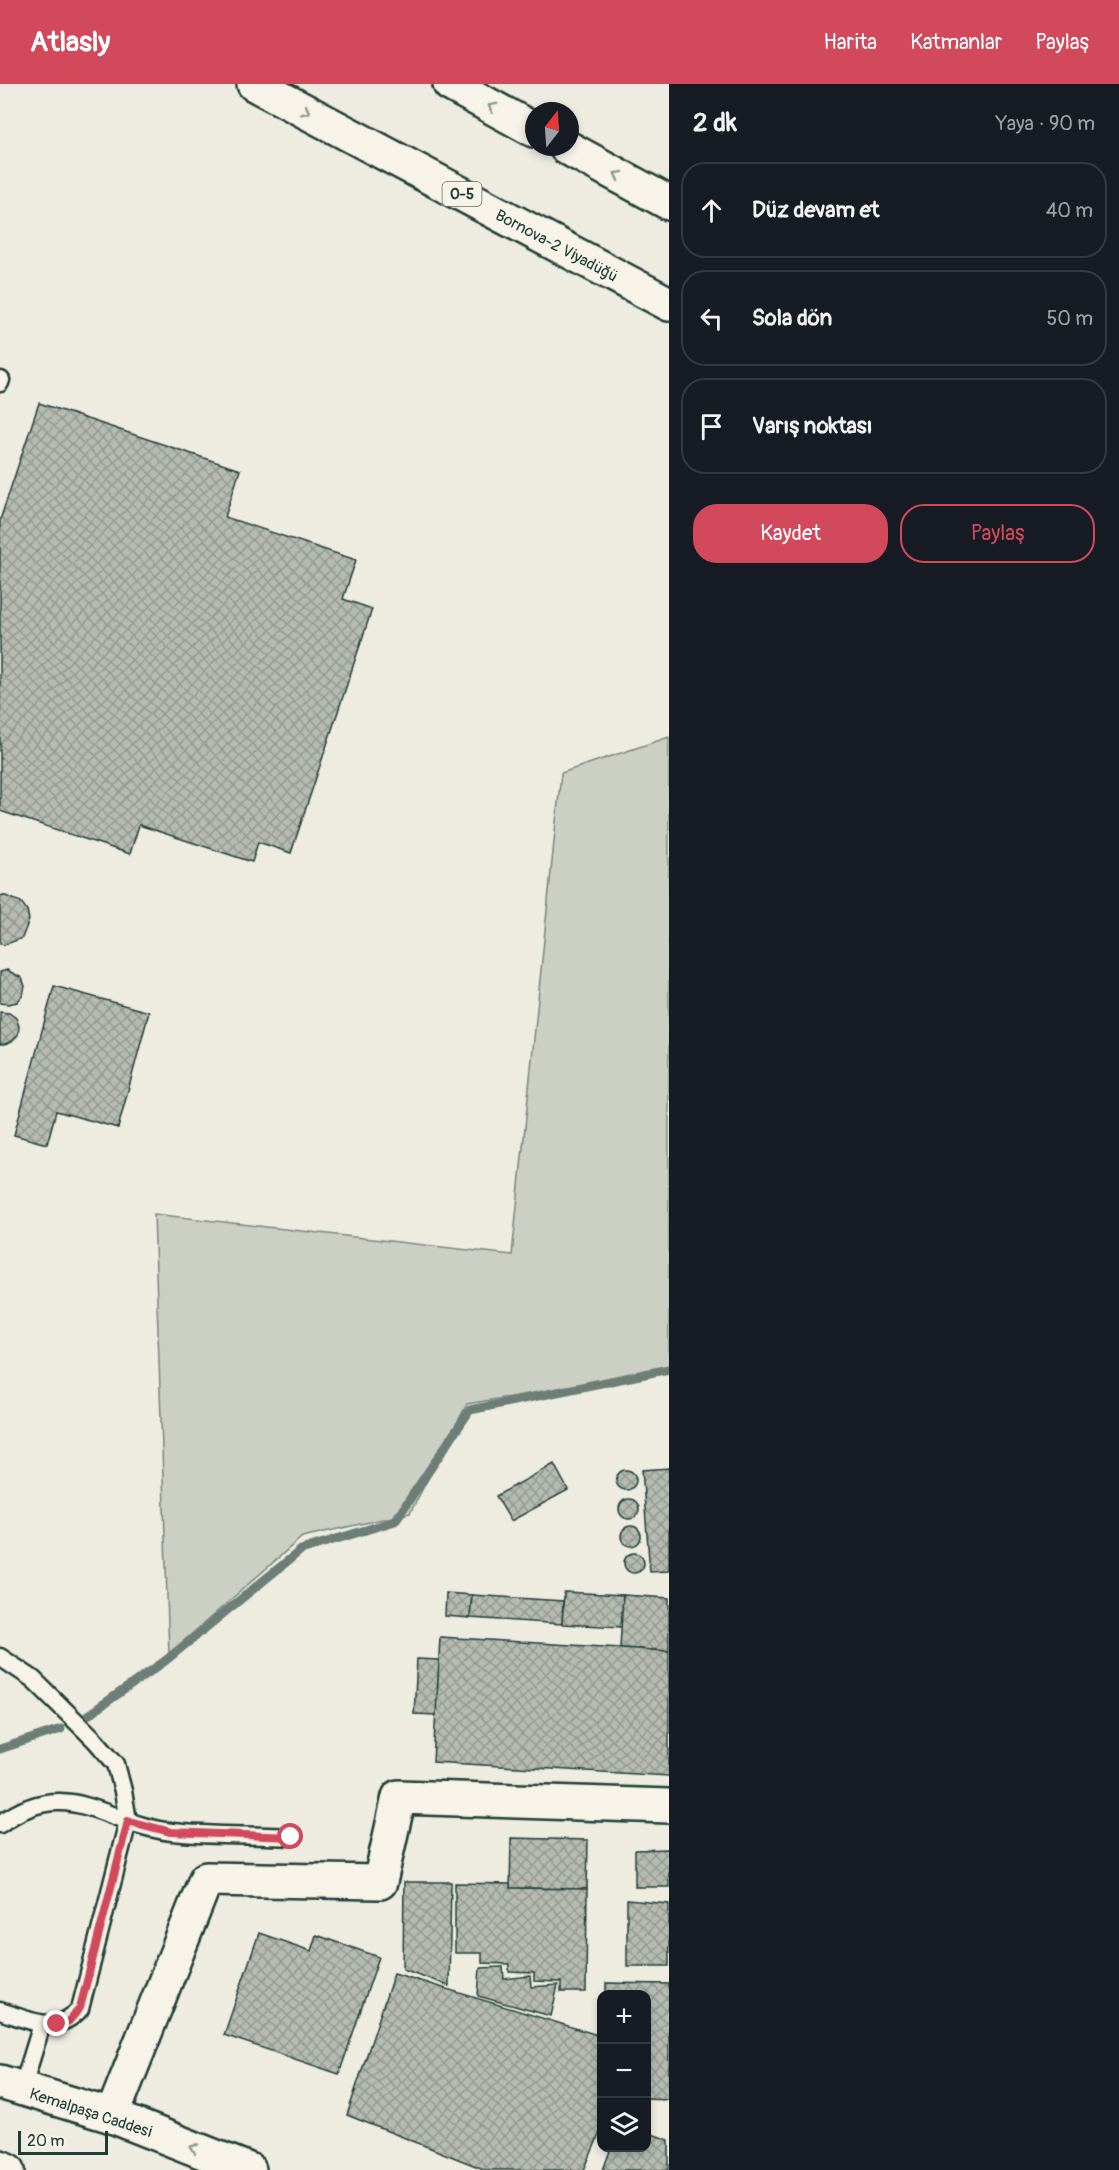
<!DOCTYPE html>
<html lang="tr">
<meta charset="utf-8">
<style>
:root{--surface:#171b24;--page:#20242c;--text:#f1f3f6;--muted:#9ea1a6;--line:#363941;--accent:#d1495b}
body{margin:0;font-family:Pangolin,sans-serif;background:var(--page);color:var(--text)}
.controls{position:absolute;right:18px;bottom:18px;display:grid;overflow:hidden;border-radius:12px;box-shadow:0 3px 9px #0003}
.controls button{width:54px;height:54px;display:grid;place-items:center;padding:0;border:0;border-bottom:2px solid var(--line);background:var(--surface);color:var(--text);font:30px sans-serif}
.compass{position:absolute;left:525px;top:18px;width:54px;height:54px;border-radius:50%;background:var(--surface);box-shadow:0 3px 9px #0003;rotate:17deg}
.scale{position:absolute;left:18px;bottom:15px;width:90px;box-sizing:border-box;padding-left:6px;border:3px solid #1f3d34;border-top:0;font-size:16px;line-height:21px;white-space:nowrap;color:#1f3d34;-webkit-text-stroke:4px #f7f3e8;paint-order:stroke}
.stop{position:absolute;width:18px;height:18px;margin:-14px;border:4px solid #d1495b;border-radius:50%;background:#fff}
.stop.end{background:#d1495b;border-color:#fff;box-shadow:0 2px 6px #0008}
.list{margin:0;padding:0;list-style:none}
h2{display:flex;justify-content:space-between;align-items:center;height:78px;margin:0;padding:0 24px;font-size:26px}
h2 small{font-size:20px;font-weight:400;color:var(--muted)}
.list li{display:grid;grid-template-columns:39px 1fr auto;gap:18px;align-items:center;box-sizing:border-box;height:96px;margin:0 12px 12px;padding:0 12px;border:2px solid var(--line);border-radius:24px}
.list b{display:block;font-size:22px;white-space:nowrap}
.list em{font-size:20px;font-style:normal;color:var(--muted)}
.actions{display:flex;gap:12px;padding:18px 24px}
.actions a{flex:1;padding:14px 0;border:2px solid var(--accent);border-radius:24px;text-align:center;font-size:21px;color:var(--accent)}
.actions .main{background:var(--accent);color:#fff}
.icon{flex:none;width:33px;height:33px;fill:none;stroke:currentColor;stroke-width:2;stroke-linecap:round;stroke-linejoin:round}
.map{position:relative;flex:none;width:669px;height:2086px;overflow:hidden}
header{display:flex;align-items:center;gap:36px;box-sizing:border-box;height:84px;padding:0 30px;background:var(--accent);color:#fff}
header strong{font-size:28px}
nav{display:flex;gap:33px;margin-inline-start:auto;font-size:21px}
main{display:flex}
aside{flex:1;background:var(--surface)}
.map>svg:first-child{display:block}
</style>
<header>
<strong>Atlasly</strong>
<nav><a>Harita</a><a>Katmanlar</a><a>Paylaş</a></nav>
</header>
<main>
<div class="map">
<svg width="669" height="2086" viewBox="0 0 669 2086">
<defs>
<pattern id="building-cross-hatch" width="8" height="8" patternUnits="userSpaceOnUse" patternTransform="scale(1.5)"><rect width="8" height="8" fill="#b5bbb0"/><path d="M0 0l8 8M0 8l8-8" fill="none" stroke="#939990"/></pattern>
</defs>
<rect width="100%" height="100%" fill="#eeece1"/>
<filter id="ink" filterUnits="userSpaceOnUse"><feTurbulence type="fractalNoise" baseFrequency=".0167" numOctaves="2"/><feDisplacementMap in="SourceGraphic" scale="12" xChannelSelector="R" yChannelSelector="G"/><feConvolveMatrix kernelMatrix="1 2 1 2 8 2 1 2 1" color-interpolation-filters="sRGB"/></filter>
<g filter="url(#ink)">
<polygon fill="#cccfc4" stroke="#76867c" stroke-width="1.5" points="669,653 669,1284 613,1296 467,1320 410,1429 302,1453 169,1570 154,1130 512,1171 561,689"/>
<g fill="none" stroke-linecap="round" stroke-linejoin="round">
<g stroke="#6c7e74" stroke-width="9">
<polyline points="88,1631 165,1577 301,1466 395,1437 470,1326 669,1285"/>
<polyline points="0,1665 61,1645"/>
</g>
</g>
<g fill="url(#building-cross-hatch)" stroke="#1f3d34" stroke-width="1.5">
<polygon points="39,319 240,386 225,433 356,476 343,515 372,525 291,769 258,758 252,778 139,741 130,770 0,727 0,436"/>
<polygon points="3,811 21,818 27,826 29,836 22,854 4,861 0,860 0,812"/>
<polygon points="7,886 22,894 25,902 23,911 17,918 8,920 0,919 0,888"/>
<polygon points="54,902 149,928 118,1044 56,1027 47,1060 14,1051"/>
<polygon points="0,928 9,929 16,934 19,942 18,951 12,957 5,960 0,960"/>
<polygon points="554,1380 568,1406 511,1437 496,1412"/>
<polygon points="669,1384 669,1487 650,1488 642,1386"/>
<circle cx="626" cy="1396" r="10"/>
<circle cx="629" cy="1425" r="10"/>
<circle cx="631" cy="1452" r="10"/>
<circle cx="634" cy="1479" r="10"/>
<polygon points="564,1508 623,1511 622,1543 562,1540"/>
<polygon points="446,1509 472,1511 470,1534 445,1532"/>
<polygon points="472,1511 563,1517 562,1540 470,1534"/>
<polygon points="623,1511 669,1514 669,1567 620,1564"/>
<polygon points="440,1553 669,1567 669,1692 433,1678"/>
<polygon points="417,1575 439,1576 436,1631 414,1630"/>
<polygon points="511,1754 588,1756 587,1805 510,1804"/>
<polygon points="669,1765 669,1803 635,1803 635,1766"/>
<polygon points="404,1798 451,1798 449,1902 403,1885"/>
<polygon points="455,1799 510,1800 510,1804 587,1805 586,1908 561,1908 561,1898 534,1897 534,1889 509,1888 509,1880 482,1879 482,1869 455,1869"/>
<polygon points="627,1816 669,1820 669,1882 627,1882"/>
<polygon points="259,1849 311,1867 316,1851 379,1873 339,1990 224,1951"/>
<polygon points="503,1883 504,1895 530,1892 531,1903 558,1901 551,1932 478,1912 480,1884"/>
<polygon points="394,1889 601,1952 602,2044 584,2086 486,2086 347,2031"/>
<polygon points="606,1899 669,1900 669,2015 646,2014 646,1910 606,1910"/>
<polygon points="646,2048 669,2056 669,2086 603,2086 611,2064 646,2064"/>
</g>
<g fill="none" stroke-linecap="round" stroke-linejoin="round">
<g stroke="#1f3d34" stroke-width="21">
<g id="lane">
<polyline points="0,299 1,296"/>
<path d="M0,1573L33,1595L95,1656L116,1680L123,1707L128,1737L80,1925C56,1952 30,1936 0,1927"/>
<path d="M0,1740C68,1690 104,1740 172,1748C211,1752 252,1751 291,1753"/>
<polyline points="22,2005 42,1940"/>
</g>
</g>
<g stroke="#1f3d34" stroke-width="38">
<polyline id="street" points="112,2032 206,1795 380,1798 399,1713 669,1722"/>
</g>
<g stroke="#1f3d34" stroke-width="38">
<g id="primary">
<polyline points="0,1998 112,2032 249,2086"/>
<polyline points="0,2083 8,2086"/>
</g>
</g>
<g stroke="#1f3d34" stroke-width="38">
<g id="highway">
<polyline points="254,0 669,220"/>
<polyline points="450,0 534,46"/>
<polyline points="566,63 669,119"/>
</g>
</g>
<use href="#lane" stroke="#f7f3e8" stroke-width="16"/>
<use href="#street" stroke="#f7f3e8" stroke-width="33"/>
<use href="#primary" stroke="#f7f3e8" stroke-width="33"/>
<use href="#highway" stroke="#f7f3e8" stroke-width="33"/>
</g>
<defs><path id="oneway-chevron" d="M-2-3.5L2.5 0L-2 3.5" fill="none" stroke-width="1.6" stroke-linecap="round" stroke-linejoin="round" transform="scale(1.5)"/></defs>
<g stroke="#8b988e">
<use href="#oneway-chevron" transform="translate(492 23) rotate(-151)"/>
<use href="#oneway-chevron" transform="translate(306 27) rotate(28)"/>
<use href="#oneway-chevron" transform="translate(618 91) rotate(-151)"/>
<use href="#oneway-chevron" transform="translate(194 2064) rotate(-158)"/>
</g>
</g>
<g fill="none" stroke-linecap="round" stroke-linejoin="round" filter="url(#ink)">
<polyline stroke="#d1495b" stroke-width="8" points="57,1940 69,1937 80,1924 128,1737 171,1748 291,1753"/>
</g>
<g text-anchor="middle" stroke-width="6" stroke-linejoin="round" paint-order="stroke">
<rect fill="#f7f3e8" stroke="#60746a" stroke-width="1.5" x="442.5" y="98" width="39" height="24" rx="4.5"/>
<g font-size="15" font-weight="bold" fill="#1f3d34">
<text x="462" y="115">O-5</text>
</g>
<g font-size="16" fill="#1f3d34" stroke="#f7f3e8">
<text transform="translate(557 161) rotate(28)" y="6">Bornova-2 Viyadüğü</text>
<text transform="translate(91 2028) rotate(18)" y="6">Kemalpaşa Caddesi</text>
</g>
</g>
</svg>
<div class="controls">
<button>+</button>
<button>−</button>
<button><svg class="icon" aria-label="layers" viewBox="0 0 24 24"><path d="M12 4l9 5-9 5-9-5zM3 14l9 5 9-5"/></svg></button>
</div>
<svg class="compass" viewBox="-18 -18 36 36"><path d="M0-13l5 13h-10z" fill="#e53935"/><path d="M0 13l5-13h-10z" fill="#9ea1a6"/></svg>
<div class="scale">20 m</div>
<div class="stop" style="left:291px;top:1753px"></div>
<div class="stop end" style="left:57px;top:1940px"></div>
</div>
<aside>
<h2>2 dk<small>Yaya · 90 m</small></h2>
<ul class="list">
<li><svg class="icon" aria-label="ahead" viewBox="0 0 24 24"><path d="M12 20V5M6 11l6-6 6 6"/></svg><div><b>Düz devam et</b></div><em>40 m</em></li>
<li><svg class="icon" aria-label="left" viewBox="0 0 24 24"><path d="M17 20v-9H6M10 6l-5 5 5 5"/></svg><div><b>Sola dön</b></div><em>50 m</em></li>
<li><svg class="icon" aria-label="arrive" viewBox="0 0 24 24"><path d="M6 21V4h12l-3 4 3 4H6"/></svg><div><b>Varış noktası</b></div></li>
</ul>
<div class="actions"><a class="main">Kaydet</a><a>Paylaş</a></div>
</aside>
</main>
